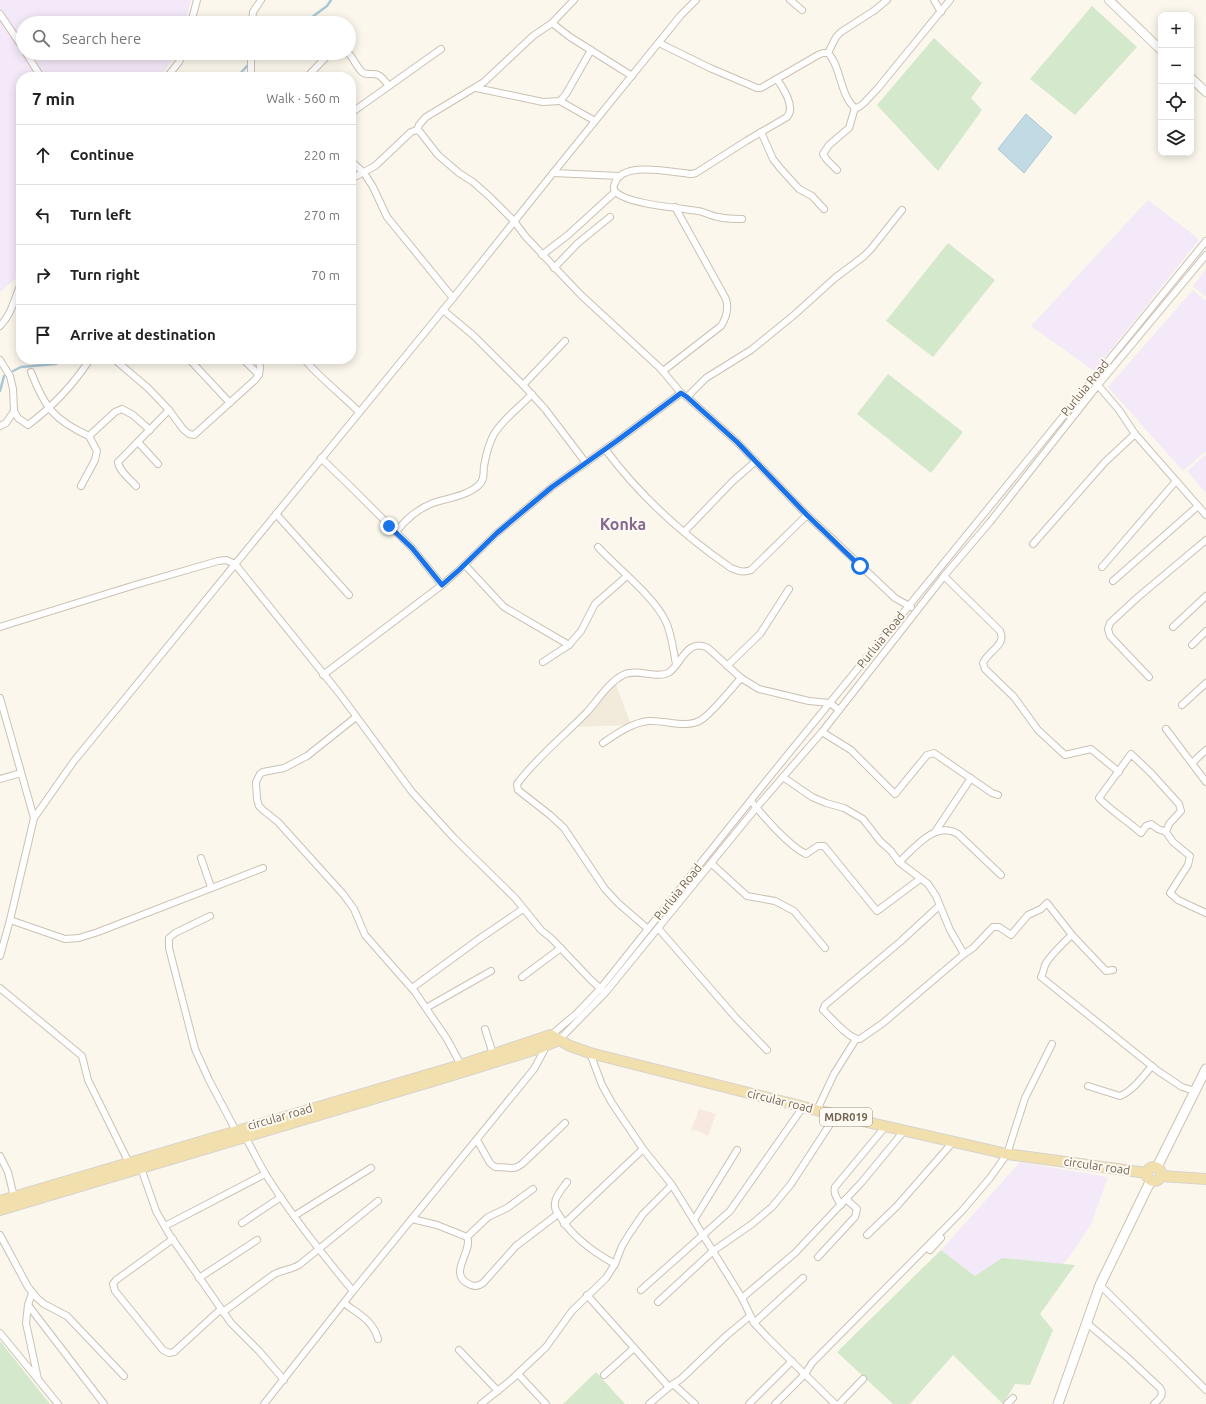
<!DOCTYPE html>
<meta charset="utf-8">
<style>
:root{--surface:#fff;--page:#f2f2f2;--text:#222;--muted:#767676;--line:#e0e0e0}
body{margin:0;font-family:Ubuntu,sans-serif;background:var(--page);color:var(--text)}
.controls{position:absolute;right:12px;top:12px;display:grid;overflow:hidden;border-radius:8px;box-shadow:0 2px 10px #0003}
.controls button{width:36px;height:36px;display:grid;place-items:center;padding:0;border:0;border-bottom:1px solid var(--line);background:var(--surface);color:var(--text);font:20px sans-serif}
.stop{position:absolute;width:12px;height:12px;margin:-9px;border:3px solid #1a73e8;border-radius:50%;background:#fff}
.stop.end{background:#1a73e8;border-color:#fff;box-shadow:0 1px 4px #0008}
.list{margin:0;padding:0;list-style:none}
h2{display:flex;justify-content:space-between;align-items:center;height:52px;margin:0;padding:0 16px;font-size:17px}
h2 small{font-size:13px;font-weight:400;color:var(--muted)}
.list li{display:grid;grid-template-columns:26px 1fr auto;gap:12px;align-items:center;box-sizing:border-box;height:60px;padding:0 16px;border-top:1px solid var(--line)}
.list b{display:block;font-size:15px;white-space:nowrap}
.list em{font-size:13px;font-style:normal;color:var(--muted)}
.icon{flex:none;width:22px;height:22px;fill:none;stroke:currentColor;stroke-width:2;stroke-linecap:round;stroke-linejoin:round}
.map{position:relative;flex:none;width:1206px;height:1404px;overflow:hidden}
.search{position:absolute;background:var(--surface);box-shadow:0 2px 10px #0003;left:16px;top:16px;width:340px;height:44px;display:flex;align-items:center;gap:10px;box-sizing:border-box;padding:0 14px;border-radius:22px;color:var(--muted);font-size:15px}
.panel{position:absolute;background:var(--surface);box-shadow:0 2px 10px #0003;left:16px;top:72px;width:340px;height:292px;border-radius:16px}
.map>svg:first-child{display:block}
</style>
<div class="map">
<svg width="1206" height="1404" viewBox="0 0 1206 1404">
<rect width="100%" height="100%" fill="#fbf7ec"/>
<polygon fill="#f2eadb" points="615,682 631,725 574,727"/>
<polygon fill="#f7e9df" points="699,1109 716,1114 708,1136 696,1130 691,1131"/>
<g fill="#f4e9f8">
<polygon points="0,0 191,0 185,23 23,23 23,53 178,53 159,77 21,77 21,274 0,292"/>
<polygon points="1148,200 1191,233 1199,240 1094,371 1031,326"/>
<polygon points="1206,269 1206,297 1193,286"/>
<polygon points="1193,290 1206,301 1206,451 1183,471 1108,387"/>
<polygon points="1206,454 1206,493 1187,471"/>
<polygon points="1020,1162 1108,1177 1092,1222 1078,1245 1025,1314 941,1250"/>
</g>
<g fill="#d4e8cc">
<polygon points="1092,6 1137,47 1075,115 1030,79"/>
<polygon points="934,38 982,83 971,98 982,110 938,171 877,105"/>
<polygon points="948,243 995,280 933,357 886,321"/>
<polygon points="888,374 963,432 931,473 857,414"/>
<polygon points="941,1250 975,1276 1002,1258 1075,1265 1040,1314 1053,1330 1030,1385 1015,1384 1003,1404 953,1355 910,1404 893,1404 837,1352"/>
<polygon points="0,1341 50,1404 0,1404"/>
<polygon points="596,1372 625,1404 563,1404"/>
</g>
<polygon fill="#c2dae3" stroke="#aac8d4" points="1026,114 1052,137 1024,173 998,149"/>
<g fill="none" stroke-linecap="round" stroke-linejoin="round">
<g stroke="#aac8d4" stroke-width="2.5">
<polyline points="304,23 327,6 331,0"/>
<polyline points="237,77 259,53"/>
<polyline points="13,371 21,367 55,364 67,359"/>
<polyline points="0,391 4,376"/>
</g>
<g stroke="#ccc1b3" stroke-width="8">
<g id="minor">
<polyline points="790,0 802,10"/>
<polyline points="934,0 941,12"/>
<polyline points="0,14 23,48"/>
<polyline points="191,23 197,0"/>
<polyline points="252,23 253,12 261,0"/>
<polyline points="552,23 570,37 632,76"/>
<path d="M659,43L710,68L757,88H761L818,55L823,53H828C841,66 840,96 855,108L859,107L864,103L878,88L950,0"/>
<polyline points="26,53 41,77"/>
<polyline points="251,53 251,77"/>
<path d="M348,53C354,58 355,65 361,71C366,77 372,72 378,75C383,77 386,83 389,86"/>
<polyline points="828,53 836,37 841,32 875,10 887,0"/>
<polyline points="167,77 179,62 183,53"/>
<polyline points="307,77 330,53"/>
<polyline points="476,88 543,102 560,101 566,94 591,50"/>
<polyline points="560,101 595,121"/>
<polyline points="351,113 441,49"/>
<polyline points="417,130 419,125 426,117 484,82 533,36 552,23 574,0"/>
<polyline points="761,132 773,159 780,168 799,189 812,196 824,209"/>
<polyline points="351,161 364,173 373,187 387,217 453,298"/>
<polyline points="837,170 827,160 823,154 829,145 849,128 855,108"/>
<polyline points="553,173 620,176"/>
<polyline points="351,179 375,166 411,132 417,130 420,132 438,155 459,173 473,182 489,196 513,220 526,237 560,273 581,295 660,368 681,393 687,397 737,442 807,515 895,598 911,607"/>
<path d="M742,219C734,219 726,219 718,217C711,216 705,212 698,211C680,208 625,204 615,191C613,189 614,185 615,183C623,160 675,173 692,174L696,173L746,141L787,117C796,107 783,88 777,79"/>
<polyline points="542,255 568,235 615,192"/>
<polyline points="554,268 578,243 610,217"/>
<polyline points="443,310 474,336 525,387 545,409 586,463"/>
<path d="M0,326C12,314 14,299 21,284"/>
<path d="M114,359L148,388L169,410L183,429L189,434L194,435L256,379C261,371 261,367 258,359"/>
<polyline points="189,359 230,403"/>
<polyline points="243,359 259,375"/>
<path d="M304,359C320,378 341,394 359,412"/>
<path d="M0,360L10,376L13,389L14,411L18,418L28,425C52,407 74,384 90,359"/>
<path d="M663,371L721,326C726,318 729,309 726,299L675,207"/>
<path d="M31,372C45,408 54,420 89,436L115,412L122,409L133,415L150,430"/>
<polyline points="1096,383 1119,410 1135,434 1206,515"/>
<polyline points="523,385 565,341"/>
<polyline points="687,397 706,378 751,350 794,315 835,278 864,256 871,249 902,210"/>
<polyline points="0,426 6,423 14,411"/>
<polyline points="138,442 158,464"/>
<path d="M605,449C640,496 683,535 731,568C738,571 744,573 751,570L807,515"/>
<polyline points="321,458 355,491 412,548 442,585 459,570 497,533 552,487 618,440 681,393"/>
<polyline points="81,486 95,460 97,451 89,436"/>
<path d="M136,486C130,479 119,471 118,462L169,410"/>
<polyline points="276,514 349,595"/>
<path d="M396,532C406,519 417,509 433,503C448,498 467,496 479,485C485,480 483,473 484,466C486,455 489,443 494,434C503,419 520,407 532,394"/>
<polyline points="684,532 733,481 756,461"/>
<polyline points="1033,544 1105,462 1135,434"/>
<path d="M598,547C617,568 655,597 666,622C672,635 673,650 676,664"/>
<polyline points="465,565 504,607 569,645"/>
<polyline points="1102,567 1176,481"/>
<path d="M944,576L1000,631C1007,645 988,651 983,663L985,669L1014,697L1038,730L1065,755L1091,749L1119,772"/>
<polyline points="1113,581 1198,506"/>
<polyline points="0,627 135,585 218,561 226,560 235,564 339,693 412,792 454,838 515,898 541,930 551,938 590,979 603,991"/>
<polyline points="1173,627 1206,596"/>
<polyline points="1192,645 1206,631"/>
<polyline points="543,662 569,645 581,631 595,604 627,576"/>
<polyline points="727,666 760,634 789,589"/>
<polyline points="323,675 442,585"/>
<polyline points="1149,677 1110,636 1108,629 1110,623 1137,598 1206,540"/>
<polyline points="0,698 34,818"/>
<polyline points="1182,705 1206,683"/>
<polyline points="356,717 307,756 284,768 263,772 260,774 256,782 257,799 259,806 263,810 278,822 343,894 354,909 365,935 415,992 447,1039 461,1065"/>
<polyline points="1166,729 1206,782"/>
<polyline points="822,732 851,750 895,794 927,755 934,753 992,793 998,795"/>
<path d="M603,743C616,734 633,722 649,721C666,720 686,729 701,720C713,712 731,689 741,678"/>
<polyline points="1192,763 1206,750"/>
<polyline points="783,777 812,797 826,803 844,808 863,819 880,841 891,851 899,862 928,884 936,896 950,930 964,954 973,948 993,927 999,927 1011,935 1028,915 1041,909 1047,903 1072,935"/>
<polyline points="0,779 21,773"/>
<path d="M751,801C763,816 789,846 806,854L818,846H824L877,911L920,879"/>
<polyline points="935,832 971,778"/>
<path d="M1166,832L1158,829L1151,824L1146,826L1141,833C1127,820 1111,811 1099,798L1131,754L1151,773L1179,804L1181,811L1169,824L1166,832L1173,842L1190,856L1188,865L1170,893L1178,900L1206,913"/>
<polyline points="201,858 211,887"/>
<path d="M899,862C914,849 935,820 958,834L1001,875"/>
<polyline points="712,864 747,896 775,901 794,911 825,948"/>
<path d="M939,906L900,942L825,1005L823,1010C831,1017 849,1040 860,1039L883,1023L964,954"/>
<polyline points="210,916 175,933 169,938 169,948 195,1049 209,1080 236,1131"/>
<polyline points="10,920 65,939 79,938 98,932 263,868"/>
<polyline points="658,928 736,1018 767,1050"/>
<path d="M648,929L618,903L605,889L564,828L550,815L518,790L517,784C537,757 564,736 587,712C598,700 608,683 623,675C637,668 656,679 668,673C681,666 686,637 708,648L741,678L759,689L809,701L830,703L839,710"/>
<polyline points="0,956 10,920 34,818 74,761 453,298 553,173 681,15 696,0"/>
<path d="M1113,970L1106,971L1072,935C1065,941 1049,957 1045,965C1044,969 1043,973 1041,977L1158,1071L1182,1087L1195,1091"/>
<polyline points="522,977 561,948"/>
<polyline points="0,988 82,1056 88,1080 129,1163"/>
<polyline points="412,988 479,939 523,909"/>
<polyline points="426,1008 491,971"/>
<polyline points="485,1029 493,1054"/>
<polyline points="551,1035 576,1014 600,989 767,780 1206,241"/>
<polyline points="559,1040 605,993 756,808 822,732 944,576 990,522 1098,385 1206,255"/>
<polyline points="590,1053 602,1085 612,1103 643,1149 672,1185 742,1298 754,1323 768,1338 835,1404"/>
<path d="M1088,1086L1120,1096C1133,1091 1143,1076 1152,1066"/>
<polyline points="817,1110 834,1074 856,1039"/>
<path d="M244,1135C252,1148 258,1162 266,1175C292,1216 322,1254 353,1291L264,1404"/>
<polyline points="477,1140 490,1163 495,1167 513,1168 517,1167 522,1164 565,1123"/>
<polyline points="0,1156 8,1172 14,1197"/>
<polyline points="141,1168 156,1211 169,1234 231,1323 259,1351 284,1380"/>
<path d="M567,1182C563,1188 555,1196 555,1203C554,1208 556,1211 559,1215C572,1237 593,1252 615,1264"/>
<path d="M841,1205C837,1198 833,1194 835,1187L885,1127"/>
<polyline points="294,1216 371,1168"/>
<path d="M412,1219L437,1225L467,1237C474,1251 445,1275 471,1285C476,1287 479,1286 483,1283L516,1246L558,1214"/>
<polyline points="694,1220 737,1150"/>
<polyline points="242,1223 281,1197"/>
<polyline points="564,1224 643,1149"/>
<polyline points="165,1226 265,1174"/>
<polyline points="0,1235 28,1287 37,1298 44,1304 67,1316 124,1376"/>
<polyline points="867,1235 897,1206 953,1142"/>
<polyline points="467,1237 488,1217 507,1208 533,1189"/>
<polyline points="173,1239 116,1280 113,1284 115,1291 163,1350 169,1353 174,1352 221,1309"/>
<polyline points="930,1250 941,1238"/>
<polyline points="818,1257 855,1217 857,1209 846,1199"/>
<polyline points="199,1278 257,1240"/>
<polyline points="1100,1285 1206,1390"/>
<polyline points="641,1290 730,1211 803,1107"/>
<polyline points="353,1291 534,1069 547,1045"/>
<polyline points="32,1293 28,1305 26,1323 38,1379"/>
<polyline points="587,1295 669,1387"/>
<polyline points="742,1298 795,1253 861,1183 904,1131"/>
<polyline points="658,1302 713,1251 752,1224 772,1207 791,1184 836,1115"/>
<path d="M344,1303C358,1314 373,1320 378,1339"/>
<polyline points="28,1305 104,1404"/>
<path d="M223,1312L273,1275C281,1270 290,1270 299,1265L378,1201"/>
<polyline points="754,1323 803,1278"/>
<path d="M1087,1323L1128,1358L1160,1388C1165,1395 1159,1399 1154,1404"/>
<polyline points="0,1333 58,1404"/>
<polyline points="459,1350 498,1391"/>
<polyline points="518,1374 546,1404"/>
<polyline points="604,1375 634,1348"/>
<polyline points="673,1384 695,1404"/>
<polyline points="481,1404 511,1380 546,1347 572,1311 606,1278 615,1264 622,1246 630,1233 643,1214 672,1185"/>
<polyline points="649,1404 669,1387 681,1379 726,1336 750,1316"/>
<polyline points="749,1404 792,1361"/>
<polyline points="775,1404 805,1374 812,1363 961,1212 990,1178 1007,1154 1025,1098 1052,1044"/>
<polyline points="839,1404 863,1379"/>
<polyline points="1007,1404 1013,1398"/>
</g>
</g>
<g stroke="#ccc1b3" stroke-width="10">
<g id="tertiary">
<polyline points="1109,0 1161,50"/>
<polyline points="1191,78 1206,92"/>
</g>
</g>
<g stroke="#cec2b1" stroke-width="11">
<g id="secondary">
<polyline points="1157,1167 1206,1069"/>
<polyline points="1058,1404 1100,1285 1151,1180"/>
</g>
</g>
<g stroke="#d8d3ce" stroke-width="12">
<g id="primary">
<circle cx="1154" cy="1174" r="7"/>
<polyline points="1161,1176 1206,1179"/>
<polyline points="0,1201 461,1065 551,1035 570,1046 590,1053 836,1115 1007,1154 1147,1173"/>
<polyline points="0,1210 443,1078 540,1048 559,1040"/>
</g>
</g>
<use href="#minor" stroke="#fff" stroke-width="6"/>
<use href="#tertiary" stroke="#fff" stroke-width="8"/>
<use href="#secondary" stroke="#fff" stroke-width="9"/>
<use href="#primary" stroke="#f1e0ad" stroke-width="10"/>
</g>
<g fill="none" stroke-linecap="round" stroke-linejoin="round">
<polyline stroke="#1a73e8" stroke-width="5" points="389,526 412,548 442,585 459,570 497,533 552,487 618,440 681,393 687,397 737,442 807,515 860,566"/>
</g>
<g text-anchor="middle" stroke-width="4" stroke-linejoin="round" paint-order="stroke">
<rect fill="#fdfaf3" stroke="#9d9082" stroke-width="1" x="820" y="1108" width="52" height="18" rx="3"/>
<g font-size="11" font-weight="bold" fill="#746251">
<text x="846" y="1121">MDR019</text>
</g>
<g font-size="12" fill="#746251" stroke="#fdfaf3">
<text transform="translate(1085 388) rotate(-51)" y="4">Purluia Road</text>
<text transform="translate(881 640) rotate(-51)" y="4">Purluia Road</text>
<text transform="translate(678 892) rotate(-51)" y="4">Purluia Road</text>
<text transform="translate(780 1101) rotate(14)" y="4">circular road</text>
<text transform="translate(280 1117) rotate(-16)" y="4">circular road</text>
<text transform="translate(1097 1166) rotate(8)" y="4">circular road</text>
</g>
<g font-size="16" font-weight="bold" fill="#87698f" stroke="#fdfaf3">
<text x="623" y="530">Konka</text>
</g>
</g>
</svg>
<div class="controls">
<button>+</button>
<button>−</button>
<button><svg class="icon" aria-label="locate" viewBox="0 0 24 24"><circle cx="12" cy="12" r="6"/><path d="M12 2v4M12 18v4M2 12h4M18 12h4"/></svg></button>
<button><svg class="icon" aria-label="layers" viewBox="0 0 24 24"><path d="M12 4l9 5-9 5-9-5zM3 14l9 5 9-5"/></svg></button>
</div>
<div class="stop" style="left:860px;top:566px"></div>
<div class="stop end" style="left:389px;top:526px"></div>
<div class="search"><svg class="icon" aria-label="search" viewBox="0 0 24 24"><circle cx="10" cy="10" r="6"/><path d="M15 15l6 6"/></svg>Search here</div>
<section class="panel">
<h2>7 min<small>Walk · 560 m</small></h2>
<ul class="list">
<li><svg class="icon" aria-label="ahead" viewBox="0 0 24 24"><path d="M12 20V5M6 11l6-6 6 6"/></svg><div><b>Continue</b></div><em>220 m</em></li>
<li><svg class="icon" aria-label="left" viewBox="0 0 24 24"><path d="M17 20v-9H6M10 6l-5 5 5 5"/></svg><div><b>Turn left</b></div><em>270 m</em></li>
<li><svg class="icon" aria-label="right" viewBox="0 0 24 24"><path d="M7 20v-9h11M14 6l5 5-5 5"/></svg><div><b>Turn right</b></div><em>70 m</em></li>
<li><svg class="icon" aria-label="arrive" viewBox="0 0 24 24"><path d="M6 21V4h12l-3 4 3 4H6"/></svg><div><b>Arrive at destination</b></div></li>
</ul>
</section>
</div>
